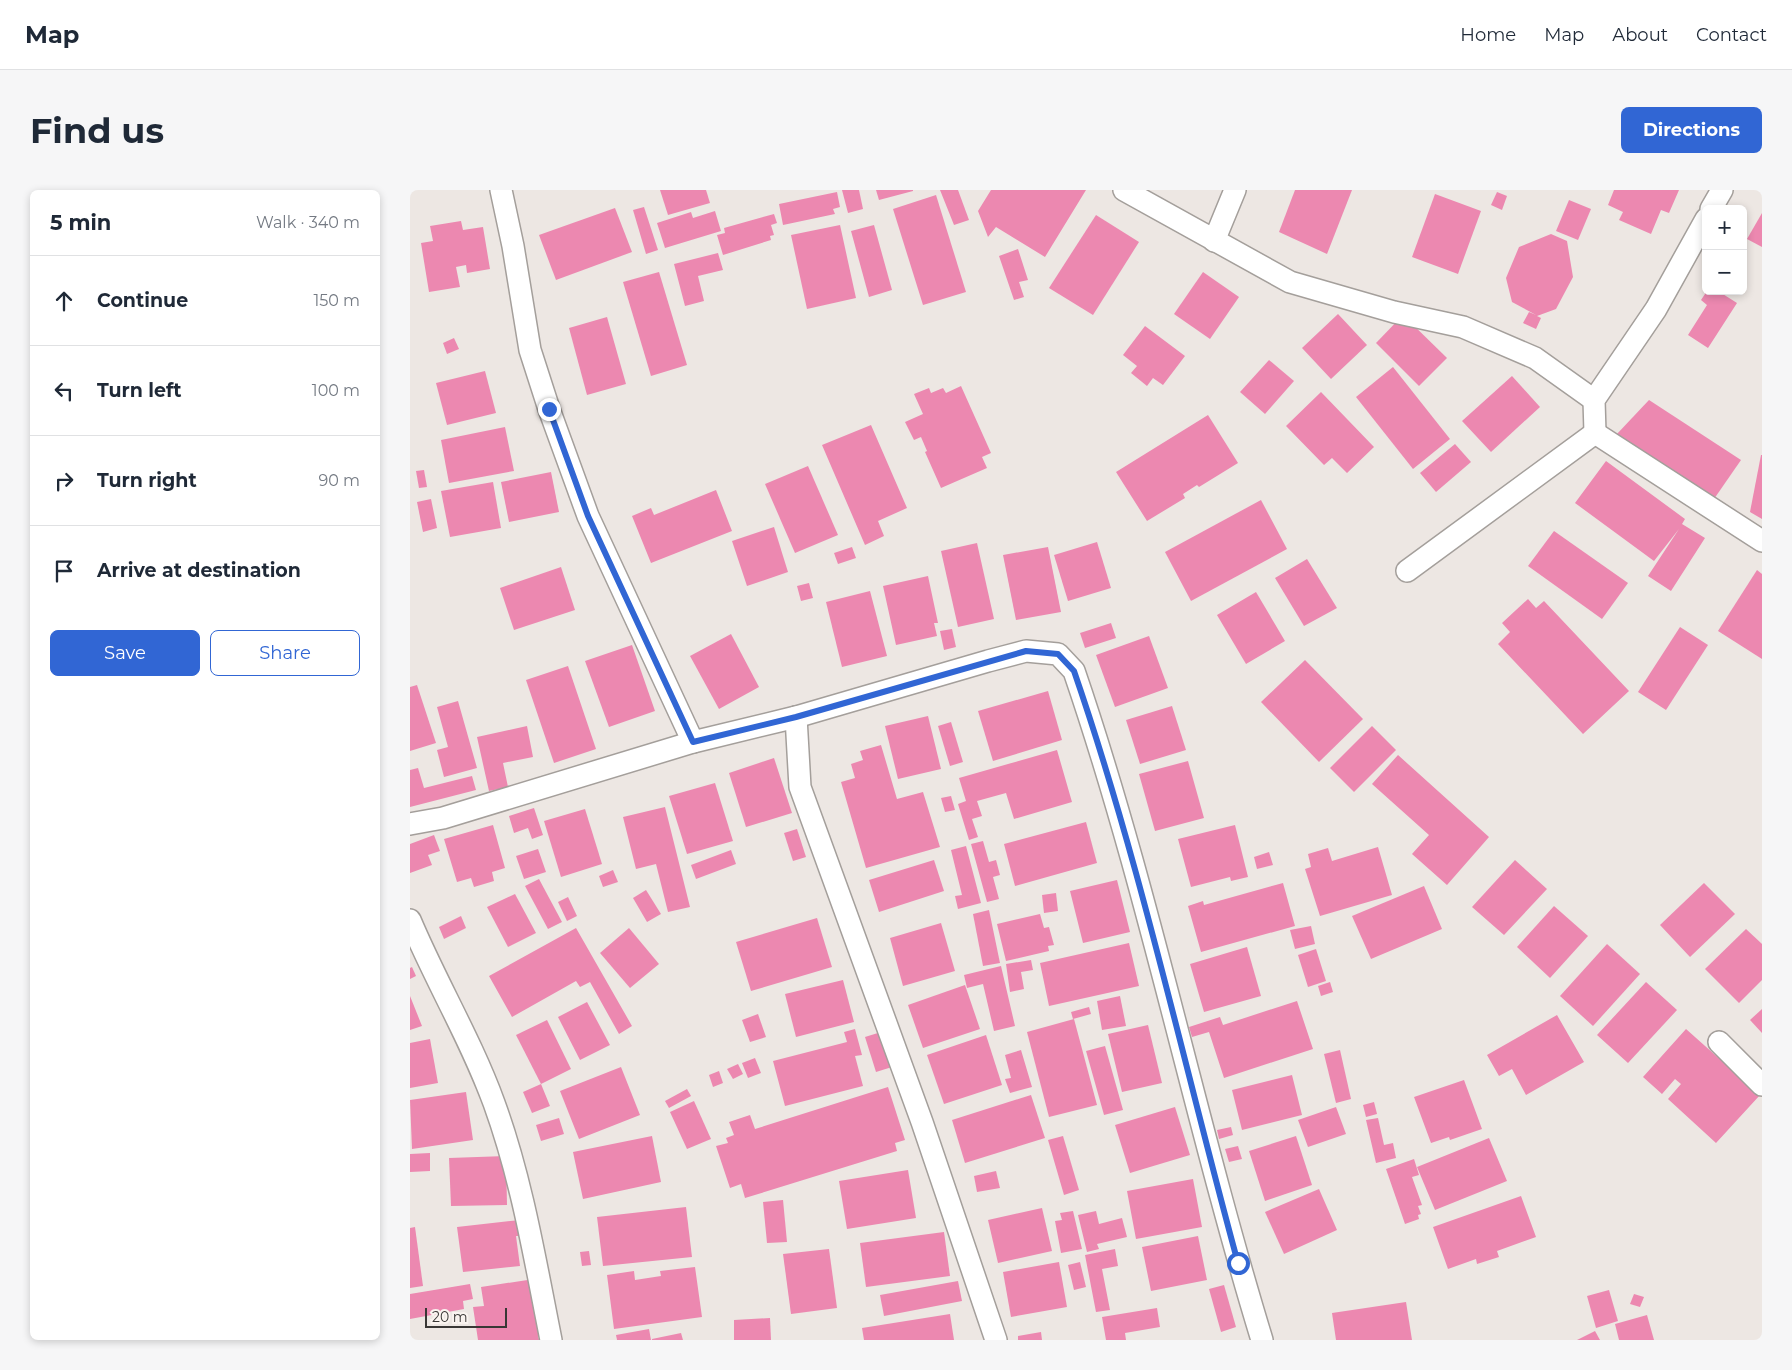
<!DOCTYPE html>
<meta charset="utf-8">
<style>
:root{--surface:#fff;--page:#f6f6f7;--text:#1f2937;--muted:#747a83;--line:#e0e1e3;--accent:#3166d4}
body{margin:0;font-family:Montserrat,sans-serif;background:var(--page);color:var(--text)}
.controls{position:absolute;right:15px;top:15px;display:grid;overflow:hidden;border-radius:8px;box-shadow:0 2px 8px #0003}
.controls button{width:45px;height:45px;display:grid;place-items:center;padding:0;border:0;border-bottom:1px solid var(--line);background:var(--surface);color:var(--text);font:25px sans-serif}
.scale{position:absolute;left:15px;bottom:12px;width:82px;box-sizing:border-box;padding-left:5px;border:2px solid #393735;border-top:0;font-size:14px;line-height:18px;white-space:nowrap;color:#393735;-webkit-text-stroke:4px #faf4f0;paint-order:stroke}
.stop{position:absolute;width:15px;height:15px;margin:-11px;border:4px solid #3166d4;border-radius:50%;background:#fff}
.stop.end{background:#3166d4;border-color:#fff;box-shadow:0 1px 5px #0008}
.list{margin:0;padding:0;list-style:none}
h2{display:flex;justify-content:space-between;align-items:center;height:65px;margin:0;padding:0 20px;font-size:21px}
h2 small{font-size:16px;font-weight:400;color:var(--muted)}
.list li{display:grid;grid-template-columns:32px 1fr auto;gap:15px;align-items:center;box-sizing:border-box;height:90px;padding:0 20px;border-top:1px solid var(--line)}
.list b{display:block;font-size:19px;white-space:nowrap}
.list em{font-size:16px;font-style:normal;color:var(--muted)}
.actions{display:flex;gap:10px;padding:15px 20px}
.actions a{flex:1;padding:11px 0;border:1px solid var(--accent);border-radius:8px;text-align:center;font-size:18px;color:var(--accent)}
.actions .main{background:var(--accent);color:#fff}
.icon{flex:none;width:28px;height:28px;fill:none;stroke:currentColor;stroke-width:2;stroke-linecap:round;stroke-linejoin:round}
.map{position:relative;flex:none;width:1352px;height:1150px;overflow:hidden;border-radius:8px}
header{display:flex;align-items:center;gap:30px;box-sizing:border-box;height:70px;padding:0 25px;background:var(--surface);border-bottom:1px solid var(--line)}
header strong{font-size:24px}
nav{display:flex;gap:28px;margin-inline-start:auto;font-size:18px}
.intro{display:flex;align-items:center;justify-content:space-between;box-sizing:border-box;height:120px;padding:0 30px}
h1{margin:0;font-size:35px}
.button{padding:12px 22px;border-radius:8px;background:var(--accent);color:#fff;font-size:18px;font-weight:700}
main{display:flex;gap:30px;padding:0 30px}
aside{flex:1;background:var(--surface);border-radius:8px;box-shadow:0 2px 8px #0003}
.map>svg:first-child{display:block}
</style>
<header>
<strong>Map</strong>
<nav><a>Home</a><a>Map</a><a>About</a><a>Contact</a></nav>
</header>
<div class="intro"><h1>Find us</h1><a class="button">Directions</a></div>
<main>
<aside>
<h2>5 min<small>Walk · 340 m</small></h2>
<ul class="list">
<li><svg class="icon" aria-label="ahead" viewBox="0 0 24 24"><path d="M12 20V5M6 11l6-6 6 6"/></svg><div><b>Continue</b></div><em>150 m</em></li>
<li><svg class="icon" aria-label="left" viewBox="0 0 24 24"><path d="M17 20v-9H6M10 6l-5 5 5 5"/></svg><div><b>Turn left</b></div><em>100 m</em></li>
<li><svg class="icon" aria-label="right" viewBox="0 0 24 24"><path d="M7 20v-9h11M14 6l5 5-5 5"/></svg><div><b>Turn right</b></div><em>90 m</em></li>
<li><svg class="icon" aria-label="arrive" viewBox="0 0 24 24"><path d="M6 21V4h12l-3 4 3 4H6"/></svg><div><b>Arrive at destination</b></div></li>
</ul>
<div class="actions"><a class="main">Save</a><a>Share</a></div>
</aside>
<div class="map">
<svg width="1352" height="1150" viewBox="0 0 1352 1150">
<rect width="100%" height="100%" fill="#ede7e3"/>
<g fill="#ec88b0">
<polygon points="250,0 296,0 300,13 258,25"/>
<polygon points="432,0 449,0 453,19 438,23"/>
<polygon points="466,0 503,0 503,1 469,10"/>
<polygon points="530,0 548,0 559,30 544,35"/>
<polygon points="581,0 676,0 635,67 586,37 578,47 568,21"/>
<polygon points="885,0 942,0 917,64 869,42"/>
<polygon points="1204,0 1269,0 1259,23 1251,20 1241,44 1209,30 1213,22 1198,15"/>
<polygon points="427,2 430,17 423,19 425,24 373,35 369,14"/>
<polygon points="1087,2 1097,6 1092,20 1081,15"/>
<polygon points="1025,4 1071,21 1048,84 1002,67"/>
<polygon points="526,5 556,102 513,115 483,19"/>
<polygon points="1159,10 1181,19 1168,50 1146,41"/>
<polygon points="234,17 248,60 236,64 223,20"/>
<polygon points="205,18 222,62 146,90 129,45"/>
<polygon points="305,21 311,41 255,58 247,33 281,22 283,28"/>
<polygon points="1352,23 1352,57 1337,49"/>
<polygon points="364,24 367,33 361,35 364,45 360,46 361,50 313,65 307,45 315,43 314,38"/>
<polygon points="686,25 729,52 683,125 639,98"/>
<polygon points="51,31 53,40 73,37 80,79 57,83 56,75 46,77 50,97 19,102 11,53 23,51 20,36"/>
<polygon points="430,35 446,108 397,119 381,45"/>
<polygon points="464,35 482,100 459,107 441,41"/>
<polygon points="1141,44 1157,51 1163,87 1146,119 1127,126 1131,128 1126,139 1113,133 1119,122 1126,125 1102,112 1096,88 1109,57"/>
<polygon points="608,59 618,90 609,92 614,107 604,110 589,66"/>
<polygon points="308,63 313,80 288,86 294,111 275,116 264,74"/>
<polygon points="249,82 277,175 241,186 213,92"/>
<polygon points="793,82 829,107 800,149 764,124"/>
<polygon points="1297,101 1308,101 1327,113 1298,158 1278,145 1297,115 1291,110"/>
<polygon points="928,124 957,155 921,189 892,158"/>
<polygon points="993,125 1037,168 1009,196 966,153"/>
<polygon points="197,127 216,194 177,205 159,138"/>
<polygon points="735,136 775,166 753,195 743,188 737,196 721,183 727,176 713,165"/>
<polygon points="44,148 49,159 37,164 33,153"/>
<polygon points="859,170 884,191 855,224 830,202"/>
<polygon points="983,177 1040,249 1003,279 946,207"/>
<polygon points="75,181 86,223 37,235 26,193"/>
<polygon points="1102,186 1130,217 1081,262 1052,231"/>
<polygon points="551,196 581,263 572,267 577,278 531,298 515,262 517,261 511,247 504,250 495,232 513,224 504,204 519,198 521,203 533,198 536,203"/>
<polygon points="911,202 964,257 937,283 922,268 914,275 876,236"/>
<polygon points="1239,210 1331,270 1304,309 1206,245"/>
<polygon points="798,225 828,273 789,297 787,295 773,304 775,308 737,331 706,282"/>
<polygon points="461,235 497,318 468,331 474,346 455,355 412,255"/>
<polygon points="95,237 104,281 39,293 31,250"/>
<polygon points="1045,254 1061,272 1026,302 1010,283"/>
<polygon points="1351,265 1352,265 1352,329 1340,322"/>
<polygon points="1196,271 1275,329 1272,334 1295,348 1261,401 1238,386 1269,339 1244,371 1165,313"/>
<polygon points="398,276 428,345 385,363 355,294"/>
<polygon points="14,280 17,297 9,298 6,281"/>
<polygon points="141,282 149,322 99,332 91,292"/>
<polygon points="83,292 91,338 40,347 31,301"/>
<polygon points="306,300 322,341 241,373 222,326 241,318 244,325"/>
<polygon points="21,309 27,338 13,342 7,312"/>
<polygon points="851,310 877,359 781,411 755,362"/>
<polygon points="364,337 378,382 337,396 322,351"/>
<polygon points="1144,341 1218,393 1192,429 1118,376"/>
<polygon points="687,352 701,398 658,411 644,365"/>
<polygon points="567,353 584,429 548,437 531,361"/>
<polygon points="442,357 446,368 428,374 424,363"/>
<polygon points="638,357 651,422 606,430 593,365"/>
<polygon points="897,369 927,418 894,436 865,388"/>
<polygon points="151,377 165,420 104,440 90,398"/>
<polygon points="1347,380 1352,384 1352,469 1308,441"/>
<polygon points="518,386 528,433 524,433 527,446 486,455 473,396"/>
<polygon points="399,393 403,408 391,411 387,396"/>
<polygon points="460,401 477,466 432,477 416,412"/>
<polygon points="846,402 875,451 836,474 807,425"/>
<polygon points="1118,409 1126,418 1134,411 1219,501 1173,544 1088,454 1100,442 1092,433"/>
<polygon points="701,433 706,448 675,458 670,443"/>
<polygon points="1270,437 1298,455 1256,520 1228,502"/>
<polygon points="542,439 546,457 534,460 530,441"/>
<polygon points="321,444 349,497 309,519 280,466"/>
<polygon points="739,446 758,498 705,517 686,465"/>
<polygon points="222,455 245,521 199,537 175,471"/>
<polygon points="895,470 953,529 909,572 851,512"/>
<polygon points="158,476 186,559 144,573 116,490"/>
<polygon points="7,495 26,553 0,561 0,497"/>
<polygon points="638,501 652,550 583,571 568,521"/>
<polygon points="48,511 67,578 34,587 27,560 38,557 27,517"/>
<polygon points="762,516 776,560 730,574 716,530"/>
<polygon points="518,526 531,579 488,589 475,536"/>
<polygon points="541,532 553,572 540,576 528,536"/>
<polygon points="117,536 123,567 93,573 98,597 79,601 67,547"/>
<polygon points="962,536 986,560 944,602 920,578"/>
<polygon points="471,555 487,609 513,602 530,657 456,678 431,592 445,588 441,574 453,570 450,561"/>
<polygon points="647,560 662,612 604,629 596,603 567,611 572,626 562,629 568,647 559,650 548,614 556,611 549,588"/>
<polygon points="988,565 1079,647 1037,695 1002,664 1019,645 962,594"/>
<polygon points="364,568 382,623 336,637 319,583"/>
<polygon points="778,571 794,628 745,641 729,584"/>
<polygon points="8,578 14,598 62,586 66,600 0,617 0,580"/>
<polygon points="305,593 323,651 277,664 259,606"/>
<polygon points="541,606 545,620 535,622 531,608"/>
<polygon points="255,617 280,717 258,722 246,674 226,679 213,627"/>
<polygon points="124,618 133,645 122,649 118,638 104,643 99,626"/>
<polygon points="175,619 192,674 151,687 134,631"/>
<polygon points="676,632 687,673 605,696 594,654"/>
<polygon points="83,635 95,678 82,682 84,691 64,697 61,688 47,692 34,649"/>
<polygon points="825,635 838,687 821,691 820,687 781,697 768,649"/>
<polygon points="387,639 396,667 383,671 374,643"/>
<polygon points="24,645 30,661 18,665 22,675 0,683 0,654"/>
<polygon points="573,651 579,672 586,670 590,685 583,687 589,709 577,712 561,654"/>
<polygon points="556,656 571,713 548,719 545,706 552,705 541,660"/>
<polygon points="968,657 982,705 910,726 895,679 901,677 898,664 918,658 922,671"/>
<polygon points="128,659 136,682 114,689 106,666"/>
<polygon points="321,660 326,674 286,689 281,675"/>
<polygon points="859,662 863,675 847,679 844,667"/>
<polygon points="524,670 534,701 469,722 459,690"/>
<polygon points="1105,670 1137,699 1094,745 1062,717"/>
<polygon points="203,680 208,692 193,697 189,686"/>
<polygon points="129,689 152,732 138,739 115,696"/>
<polygon points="707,690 720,742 673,753 660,701"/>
<polygon points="873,693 885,736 791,762 778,716 793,711 794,715"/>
<polygon points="1294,693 1325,724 1280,767 1250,735"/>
<polygon points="1014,696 1032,739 961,769 942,726"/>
<polygon points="236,700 251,724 237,732 223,708"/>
<polygon points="646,703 648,721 634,723 632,705"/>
<polygon points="105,704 126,743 98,757 77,717"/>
<polygon points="158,707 167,726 157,731 148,712"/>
<polygon points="1144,716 1178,746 1140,788 1107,757"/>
<polygon points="579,720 590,773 573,776 563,724"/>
<polygon points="630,724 634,738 639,737 644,755 638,756 639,761 596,771 587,734"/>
<polygon points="51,726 56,738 34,749 29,737"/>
<polygon points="407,728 422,777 341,801 326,752"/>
<polygon points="531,733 545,781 493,796 480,748"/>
<polygon points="901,736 905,754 885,759 880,740"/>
<polygon points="166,738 222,836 209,844 180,792 170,797 166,791 102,827 79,786"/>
<polygon points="219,738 249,774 220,798 190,763"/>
<polygon points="1336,739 1352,754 1352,790 1329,813 1295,779"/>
<polygon points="719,753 729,796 639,816 630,773"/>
<polygon points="1197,754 1230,784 1183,836 1150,806"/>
<polygon points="837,757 851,806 794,822 780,774"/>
<polygon points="906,759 916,791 898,797 888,765"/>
<polygon points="621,770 623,780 611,782 614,799 600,802 596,774"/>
<polygon points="591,776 605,836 584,841 573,794 557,798 554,785"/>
<polygon points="2,777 6,786 0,789 0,778"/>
<polygon points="433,790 444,832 386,847 375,804"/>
<polygon points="920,792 923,802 911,806 908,796"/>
<polygon points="1236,792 1267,820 1218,873 1187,845"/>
<polygon points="555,795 570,839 513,858 498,815"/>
<polygon points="0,806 12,836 0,840"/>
<polygon points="710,806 716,836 692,840 687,811"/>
<polygon points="887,811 903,859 814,888 799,842 782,847 779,837 810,827 813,835"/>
<polygon points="177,812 200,855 170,870 148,827"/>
<polygon points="679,817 681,824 663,829 661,822"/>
<polygon points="1352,819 1352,843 1340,830"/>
<polygon points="348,824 356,847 340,852 332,830"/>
<polygon points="1147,825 1174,872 1116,905 1102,879 1089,886 1077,865"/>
<polygon points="664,829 687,915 639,927 617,842"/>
<polygon points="137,830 161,879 131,894 106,845"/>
<polygon points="738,835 752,893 712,902 698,844"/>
<polygon points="445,839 452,865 445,866 453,896 375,916 363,871 437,852 434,842"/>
<polygon points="1276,839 1350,905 1306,953 1258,909 1271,894 1265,889 1252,904 1233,887"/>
<polygon points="471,842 482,877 466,882 455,847"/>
<polygon points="576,845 592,895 534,914 517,865"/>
<polygon points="20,849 28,893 0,898 0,853"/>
<polygon points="695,856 713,920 694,925 676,861"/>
<polygon points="611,860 622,897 600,903 595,889 601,888 595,865"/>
<polygon points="930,860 941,909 926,913 914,864"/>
<polygon points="345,868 351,883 338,888 332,873"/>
<polygon points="328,874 333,884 323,889 317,879"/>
<polygon points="211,877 230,925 169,949 150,901"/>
<polygon points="309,881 313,893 303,897 299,885"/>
<polygon points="882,885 892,925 832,940 822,900"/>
<polygon points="1054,890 1072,939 1040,950 1039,947 1021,953 1004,907"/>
<polygon points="131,894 140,916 122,923 113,902"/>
<polygon points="478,897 495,950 485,953 487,961 335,1008 331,994 320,998 306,956 318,953 316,948 324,945 319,932 340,925 345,939"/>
<polygon points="277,899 281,906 259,918 255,911"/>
<polygon points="56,902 63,950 2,959 0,910"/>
<polygon points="621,905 635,948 555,973 542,930"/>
<polygon points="284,911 301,949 277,959 260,922"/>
<polygon points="964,912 967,924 956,927 953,915"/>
<polygon points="765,917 780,965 720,983 705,935"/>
<polygon points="926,917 936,944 898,957 888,930"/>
<polygon points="149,928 154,944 131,951 126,935"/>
<polygon points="968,928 974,955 983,953 986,968 966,973 956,930"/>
<polygon points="821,937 823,945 809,949 807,940"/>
<polygon points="242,946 251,992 173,1009 163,962"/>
<polygon points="653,946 669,1000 654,1005 638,950"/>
<polygon points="886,946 902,995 855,1011 839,961"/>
<polygon points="1079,948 1097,991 1025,1020 1007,977"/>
<polygon points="828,956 832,969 819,972 815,959"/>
<polygon points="20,963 20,981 0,982 0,964"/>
<polygon points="96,966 97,1015 41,1016 39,968"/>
<polygon points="1004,969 1009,985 1002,987 1012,1015 1008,1016 1011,1024 1008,1025 1009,1029 995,1034 976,979"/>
<polygon points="498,980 506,1028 437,1039 429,991"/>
<polygon points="586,981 590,998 567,1002 564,986"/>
<polygon points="783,989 792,1037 726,1049 717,1001"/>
<polygon points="909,999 927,1040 874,1064 855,1022"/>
<polygon points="1111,1006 1126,1047 1087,1061 1089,1067 1067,1074 1066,1069 1038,1079 1023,1037"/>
<polygon points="373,1010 377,1052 357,1053 353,1012"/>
<polygon points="276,1017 282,1067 193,1076 187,1027"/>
<polygon points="632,1018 642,1061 588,1073 578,1030"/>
<polygon points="663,1021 672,1059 651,1063 645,1031 652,1030 650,1023"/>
<polygon points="686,1021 689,1034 712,1028 717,1047 687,1054 689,1059 677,1062 668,1025"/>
<polygon points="110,1030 111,1046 106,1046 110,1076 53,1082 47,1037"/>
<polygon points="5,1037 13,1096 0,1098 0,1038"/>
<polygon points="534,1042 540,1086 456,1097 450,1053"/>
<polygon points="788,1046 797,1090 741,1101 732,1057"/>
<polygon points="419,1059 427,1118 381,1124 373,1064"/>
<polygon points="705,1059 708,1076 692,1079 700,1120 686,1122 675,1065"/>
<polygon points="179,1061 181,1075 172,1076 170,1062"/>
<polygon points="649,1072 657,1117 601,1127 593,1082"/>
<polygon points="670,1072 676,1097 664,1100 658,1075"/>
<polygon points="285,1077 292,1127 204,1139 197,1085 224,1081 225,1090 251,1086 250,1081"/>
<polygon points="124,1089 132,1146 128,1146 129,1150 68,1150 63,1117 74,1116 71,1097"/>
<polygon points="548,1091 552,1111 474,1126 470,1105"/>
<polygon points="60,1094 63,1109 53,1111 54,1119 0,1129 0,1104"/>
<polygon points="814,1095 826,1137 811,1142 799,1099"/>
<polygon points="1199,1100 1208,1131 1186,1138 1177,1106"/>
<polygon points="1224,1104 1234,1107 1230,1117 1220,1114"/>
<polygon points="996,1112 1002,1150 926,1150 922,1123"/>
<polygon points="747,1118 750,1137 715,1143 716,1150 696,1150 692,1127"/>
<polygon points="540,1124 544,1150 454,1150 452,1138"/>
<polygon points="1237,1125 1244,1150 1209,1150 1205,1134"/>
<polygon points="360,1128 361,1150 324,1150 324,1130"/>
<polygon points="239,1139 241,1150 207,1150 206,1145"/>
<polygon points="1185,1141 1190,1150 1167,1150"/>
<polygon points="631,1142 632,1150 608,1150 608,1146"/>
<polygon points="271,1143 273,1150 242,1150 242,1149"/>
</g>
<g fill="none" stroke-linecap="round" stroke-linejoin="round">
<g stroke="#a49f9b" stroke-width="24">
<g id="street">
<polyline points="91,0 103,56 120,160 139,219 178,326 283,552"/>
<polyline points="714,0 880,92 984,122 1053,137 1125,168 1184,210"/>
<polyline points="1301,19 1312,0"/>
<polyline points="804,51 825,0"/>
<polyline points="1185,243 1184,210 1246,119 1296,29"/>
<polyline points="1185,243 1352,351"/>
<polyline points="997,381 1185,243"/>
<polyline points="386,527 390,597 512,932 586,1150"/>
<path d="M0,634L33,628L283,552L386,527L578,471L616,461L648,464L664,481C739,700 784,928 852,1150"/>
<path d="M0,730C26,792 61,850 84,913C112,990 125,1070 141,1150"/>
<polyline points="1309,852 1352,895"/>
</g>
</g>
<use href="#street" stroke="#fff" stroke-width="21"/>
</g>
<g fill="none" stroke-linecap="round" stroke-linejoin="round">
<path stroke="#3166d4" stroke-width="6" d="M139,219L178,326L283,552L386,527L616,461L648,464L664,481C731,675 774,876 828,1073"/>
</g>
</svg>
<div class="controls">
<button>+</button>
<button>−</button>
</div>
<div class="scale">20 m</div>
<div class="stop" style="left:828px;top:1073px"></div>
<div class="stop end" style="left:139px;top:219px"></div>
</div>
</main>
